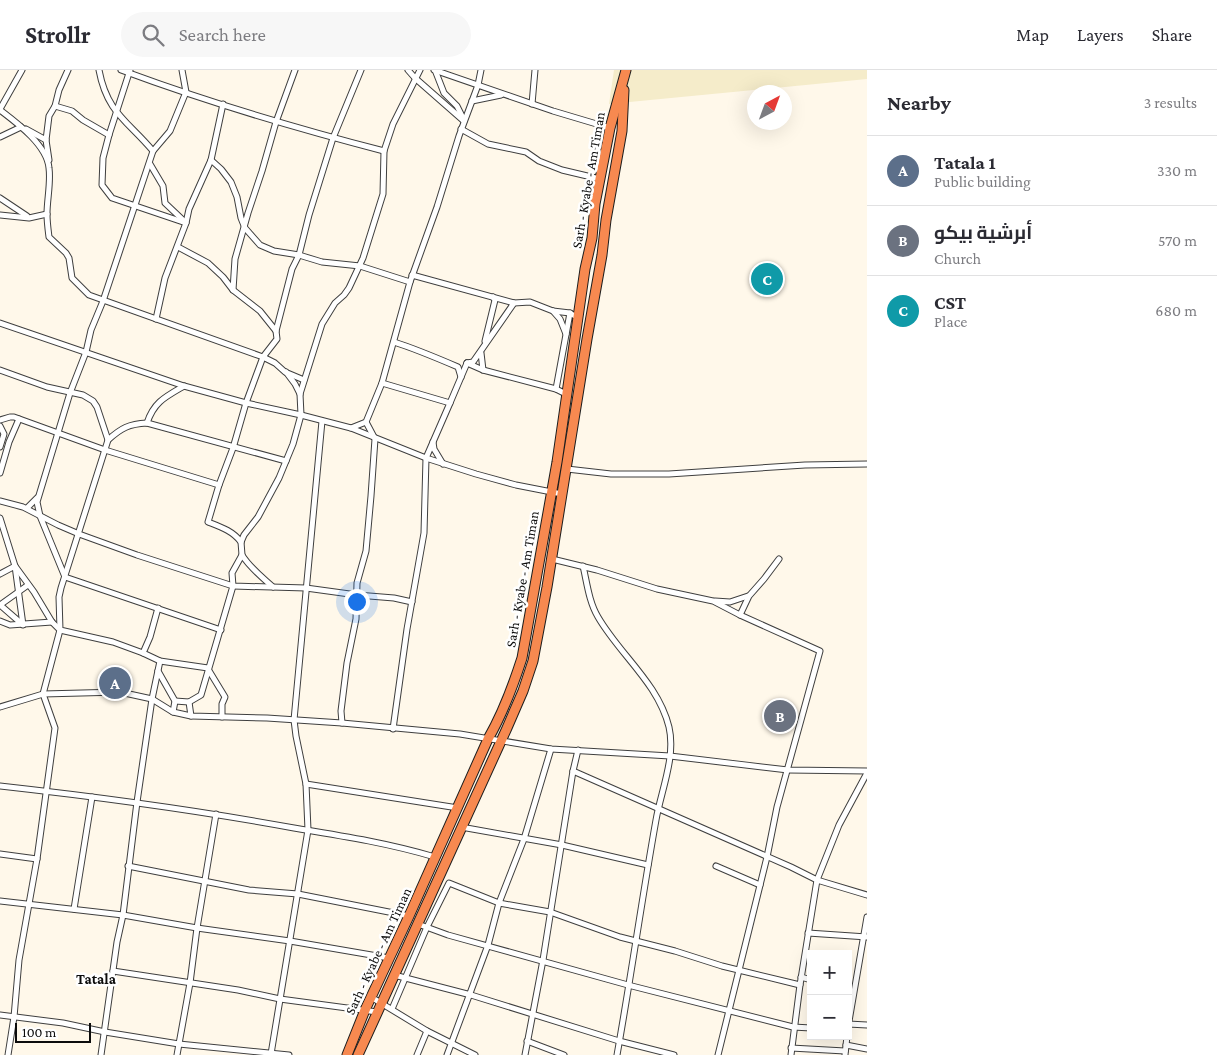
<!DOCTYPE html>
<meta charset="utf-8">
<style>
:root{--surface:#fff;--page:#f7f7f7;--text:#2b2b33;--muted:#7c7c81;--line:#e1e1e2;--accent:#0b8043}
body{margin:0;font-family:"Crimson Pro",Cairo,serif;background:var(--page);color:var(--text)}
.controls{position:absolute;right:15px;bottom:15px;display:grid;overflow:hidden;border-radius:0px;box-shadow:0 5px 20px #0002}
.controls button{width:45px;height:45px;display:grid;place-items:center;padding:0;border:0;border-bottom:1px solid var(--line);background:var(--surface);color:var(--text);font:25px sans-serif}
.compass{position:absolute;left:747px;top:15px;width:45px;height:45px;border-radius:50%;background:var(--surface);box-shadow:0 5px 20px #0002;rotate:41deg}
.scale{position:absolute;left:15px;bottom:12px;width:76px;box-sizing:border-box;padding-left:5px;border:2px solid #0c0c0c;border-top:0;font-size:14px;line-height:18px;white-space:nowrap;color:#0c0c0c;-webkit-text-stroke:4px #fff;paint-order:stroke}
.you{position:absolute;left:356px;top:531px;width:18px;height:18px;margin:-12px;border:4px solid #fff;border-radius:50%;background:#1a73e8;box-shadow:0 0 0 8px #1a73e833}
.badge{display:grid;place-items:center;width:32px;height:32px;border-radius:50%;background:var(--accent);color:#fff;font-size:16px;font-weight:700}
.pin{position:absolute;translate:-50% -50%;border:2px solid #fff;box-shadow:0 1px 5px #0006}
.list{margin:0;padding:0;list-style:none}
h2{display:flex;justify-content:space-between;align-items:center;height:65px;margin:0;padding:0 20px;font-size:21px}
h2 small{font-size:16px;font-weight:400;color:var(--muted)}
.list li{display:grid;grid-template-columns:32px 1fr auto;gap:15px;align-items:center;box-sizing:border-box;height:70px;padding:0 20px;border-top:1px solid var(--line)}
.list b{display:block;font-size:19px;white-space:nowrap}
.list p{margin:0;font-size:16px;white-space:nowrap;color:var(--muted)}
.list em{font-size:16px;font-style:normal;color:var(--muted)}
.icon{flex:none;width:28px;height:28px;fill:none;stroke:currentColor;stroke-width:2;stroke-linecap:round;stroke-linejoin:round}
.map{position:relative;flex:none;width:867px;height:985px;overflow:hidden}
header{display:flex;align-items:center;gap:30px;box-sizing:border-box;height:70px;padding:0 25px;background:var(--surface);border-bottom:1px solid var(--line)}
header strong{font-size:24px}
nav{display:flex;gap:28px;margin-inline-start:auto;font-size:18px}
.search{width:350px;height:45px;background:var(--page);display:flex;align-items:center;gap:12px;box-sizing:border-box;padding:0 18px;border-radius:28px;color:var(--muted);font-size:19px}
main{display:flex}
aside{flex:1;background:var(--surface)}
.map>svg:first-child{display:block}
</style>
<header>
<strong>Strollr</strong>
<div class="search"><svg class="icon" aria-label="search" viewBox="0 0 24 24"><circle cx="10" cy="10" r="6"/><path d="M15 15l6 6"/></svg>Search here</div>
<nav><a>Map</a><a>Layers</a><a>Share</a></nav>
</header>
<main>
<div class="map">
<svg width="867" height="985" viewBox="0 0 867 985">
<rect width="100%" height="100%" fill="#fff8ea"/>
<polygon fill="#f5ecca" points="614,0 867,0 867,9 609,34"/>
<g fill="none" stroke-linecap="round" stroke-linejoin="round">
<g stroke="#3f3f3f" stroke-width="7">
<g id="street">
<path d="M99,0C107,43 128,51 153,81"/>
<path d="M121,0C207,32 295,58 384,81"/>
<polyline points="130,0 109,65 103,88 102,115 112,128 186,153"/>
<polyline points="182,0 186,22 170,61 153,81 103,231 91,260 86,282 70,323 37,432 40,446 65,507 221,560"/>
<polyline points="408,0 415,8 464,51"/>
<polyline points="434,0 553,41 610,58"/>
<polyline points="435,0 444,23 457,36 463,48"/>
<polyline points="472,31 501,25"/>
<polyline points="532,34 535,0"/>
<polyline points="55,36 72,41 83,50 109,65"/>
<polyline points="0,39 22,0"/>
<path d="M0,40C17,53 47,75 49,98C51,113 47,129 47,144C47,152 48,159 49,167L66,183L69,188L72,208L89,225L263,287L275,293L285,302L304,310"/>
<polyline points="26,59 46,70"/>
<polyline points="461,59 488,74 526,82 539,91 562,100 600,109"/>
<polyline points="0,67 21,57"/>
<polyline points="49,90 46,70 49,46 55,36 59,20 68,0"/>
<polyline points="211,90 221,99 231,112 237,127 241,148 245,158 260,175 274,181 299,185 322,192 360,196 410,212"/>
<polyline points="150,94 163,116 165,133 184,151"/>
<polyline points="599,98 598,79 600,55"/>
<polyline points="0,128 27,146"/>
<polyline points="0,145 29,148 47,144"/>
<polyline points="178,177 208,193 223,207 233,220 260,241 276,261"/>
<polyline points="412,205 514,233 530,232 553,241 570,243 578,248"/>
<polyline points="233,220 235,189 248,143 262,101 276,52 295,0"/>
<polyline points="553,241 560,249 566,264"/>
<polyline points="156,249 165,208 186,153 189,139 211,90 223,34"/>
<polyline points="0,253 184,316 246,333 301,345 351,358 426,388 476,404 516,415 562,424"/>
<polyline points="485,271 495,230 493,227"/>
<path d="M394,272C416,279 437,288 458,297L461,307"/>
<polyline points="481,283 483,300"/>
<polyline points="467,293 483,300 556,319 566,324"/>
<polyline points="467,293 473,292 514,233"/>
<polyline points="0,300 47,317 83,325 93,331 97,337 108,370"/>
<polyline points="286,302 295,314 300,324"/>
<polyline points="382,313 450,333 426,388 424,463 407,559 393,659"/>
<polyline points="556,319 570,243"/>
<polyline points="450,333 467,293"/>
<polyline points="0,350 10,347 14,347 105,380 219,415"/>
<path d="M147,353C154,332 165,327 184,316"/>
<polyline points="0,356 4,364 0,377"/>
<polyline points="351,358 366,352 382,313 410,212 437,137 459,66 478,15 481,0"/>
<polyline points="433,372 434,379 443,394"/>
<polyline points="567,399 611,404 669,404 805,395 867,394"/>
<polyline points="0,403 9,372 19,349"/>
<polyline points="0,431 23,437 58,455 79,464 137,485 233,516 306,518 357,525 394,528 412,532"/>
<polyline points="27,438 37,428"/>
<polyline points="0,448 15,496 34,522 52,552 60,560 43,624 55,658 37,789 19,890 14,947 8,985"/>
<path d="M241,472C233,461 221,457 208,452L219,415L233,378L246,333L263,287L277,269L276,261L292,199L299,185L309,145L333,68L361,0"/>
<path d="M242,485C250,498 262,507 273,517"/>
<polyline points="552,489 597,500 657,519 713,531 740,545 820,581 777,737 767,787 718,985"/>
<path d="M583,496C587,513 589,532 598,547C620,585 658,613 669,657C676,687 661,721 656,750C642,828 631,907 617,985"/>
<polyline points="0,504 15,496 23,555"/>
<polyline points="715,531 730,532 748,526"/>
<polyline points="158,538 150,567 143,583 160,591 208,598"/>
<polyline points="740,545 749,526 764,509 779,489"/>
<polyline points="0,551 10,555 52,552"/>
<polyline points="22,554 0,535 28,515"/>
<path d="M143,583L113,572L60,560L59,527L61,518L108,370C121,358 129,354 147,353L286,391"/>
<polyline points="208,599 225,627 222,634 222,647"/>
<polyline points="158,601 175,631 173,642"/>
<polyline points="175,631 189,632 201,625 233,516 232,503 242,485 241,472 244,465 258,447 279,408 293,374 301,345 300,324 322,254 335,233 344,225 349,218 363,188 383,124 384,81 393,54 420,0"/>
<polyline points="189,632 191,646"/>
<polyline points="0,637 43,624 120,622 152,629 173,642 191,646 267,648 342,653 460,664 551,679 670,686 788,700 867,701"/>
<polyline points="342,653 341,641 347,593 356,549 357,513 366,481 371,426 375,369 366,352"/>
<polyline points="573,701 791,797 817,810 867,825"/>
<polyline points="306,714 458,738"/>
<path d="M0,716C99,727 196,740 294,758C343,766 388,773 435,787"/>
<polyline points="461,757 562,775 648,795"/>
<polyline points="0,784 37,789"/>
<polyline points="128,796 249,820 298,824 409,846"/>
<polyline points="716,796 760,815"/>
<polyline points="0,831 123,845 197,858 290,871 389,888"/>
<polyline points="74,839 92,727"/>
<polyline points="418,854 448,865 628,915 793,957 811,958"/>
<polyline points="808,863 867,867"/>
<polyline points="113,901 238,920 280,929 377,942"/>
<polyline points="394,905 471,925 619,971 674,985"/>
<polyline points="801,907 811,910"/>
<polyline points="371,927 427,961 475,985"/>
<polyline points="392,939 427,857 449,813 499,833 550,842 620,867 675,881 722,896 800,915"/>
<polyline points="0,945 63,953 105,962 179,974 289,985"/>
<polyline points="848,954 867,955"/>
<polyline points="848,957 867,847"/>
<polyline points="527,971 564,985"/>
<polyline points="846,975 867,979"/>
<polyline points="791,978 845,981"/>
<polyline points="271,984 308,760 306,714 296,666 294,650 322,351"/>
<polyline points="101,985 117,872 123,845 137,732 152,629 160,591"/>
<polyline points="177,985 190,913 197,858 216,744"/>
<polyline points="417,985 427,961"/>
<polyline points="447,985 488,875 499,833 524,769 551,679"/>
<polyline points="525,985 543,890 573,701 578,680"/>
<polyline points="791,985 800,915 817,810 839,755 867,703"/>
<polyline points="845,985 847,966"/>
</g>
</g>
<g stroke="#1d1d1d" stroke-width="11">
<g id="highway">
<path d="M347,985L365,940L409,846L488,669C503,643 513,616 522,588L557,392L585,199L592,168L595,134L610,58L626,0"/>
<polyline points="358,985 507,658 523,621 533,591 547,517 587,269 602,185 606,150 622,61 624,20"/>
</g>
</g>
<use href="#street" stroke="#fff" stroke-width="5"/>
<use href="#highway" stroke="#f78950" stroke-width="9"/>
</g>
<g text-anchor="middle" stroke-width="5" stroke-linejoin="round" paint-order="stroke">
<g font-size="14" fill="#0c0c0c" stroke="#fff">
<text transform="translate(588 110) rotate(-80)" y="5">Sarh - Kyabe - Am Timan</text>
<text transform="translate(522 509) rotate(-80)" y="5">Sarh - Kyabe - Am Timan</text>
<text transform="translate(378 881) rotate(-65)" y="5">Sarh - Kyabe - Am Timan</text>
</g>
<g font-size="15" font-weight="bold" fill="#0c0c0c" stroke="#fff">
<text x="96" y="914">Tatala</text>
</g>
</g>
</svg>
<div class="controls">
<button>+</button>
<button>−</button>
</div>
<svg class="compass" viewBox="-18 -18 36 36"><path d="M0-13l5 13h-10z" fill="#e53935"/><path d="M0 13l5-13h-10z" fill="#7c7c81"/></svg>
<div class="scale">100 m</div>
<div class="you"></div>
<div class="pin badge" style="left:115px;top:613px;background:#5c6f8a">A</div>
<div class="pin badge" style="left:780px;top:646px;background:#6b7280">B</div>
<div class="pin badge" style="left:767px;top:209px;background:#0f9aa8">C</div>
</div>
<aside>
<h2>Nearby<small>3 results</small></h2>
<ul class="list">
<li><span class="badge" style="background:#5c6f8a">A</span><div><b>Tatala 1</b><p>Public building</p></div><em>330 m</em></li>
<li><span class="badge" style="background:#6b7280">B</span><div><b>أبرشية بيكو</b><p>Church</p></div><em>570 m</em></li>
<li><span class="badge" style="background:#0f9aa8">C</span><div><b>CST</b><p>Place</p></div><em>680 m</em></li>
</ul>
</aside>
</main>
